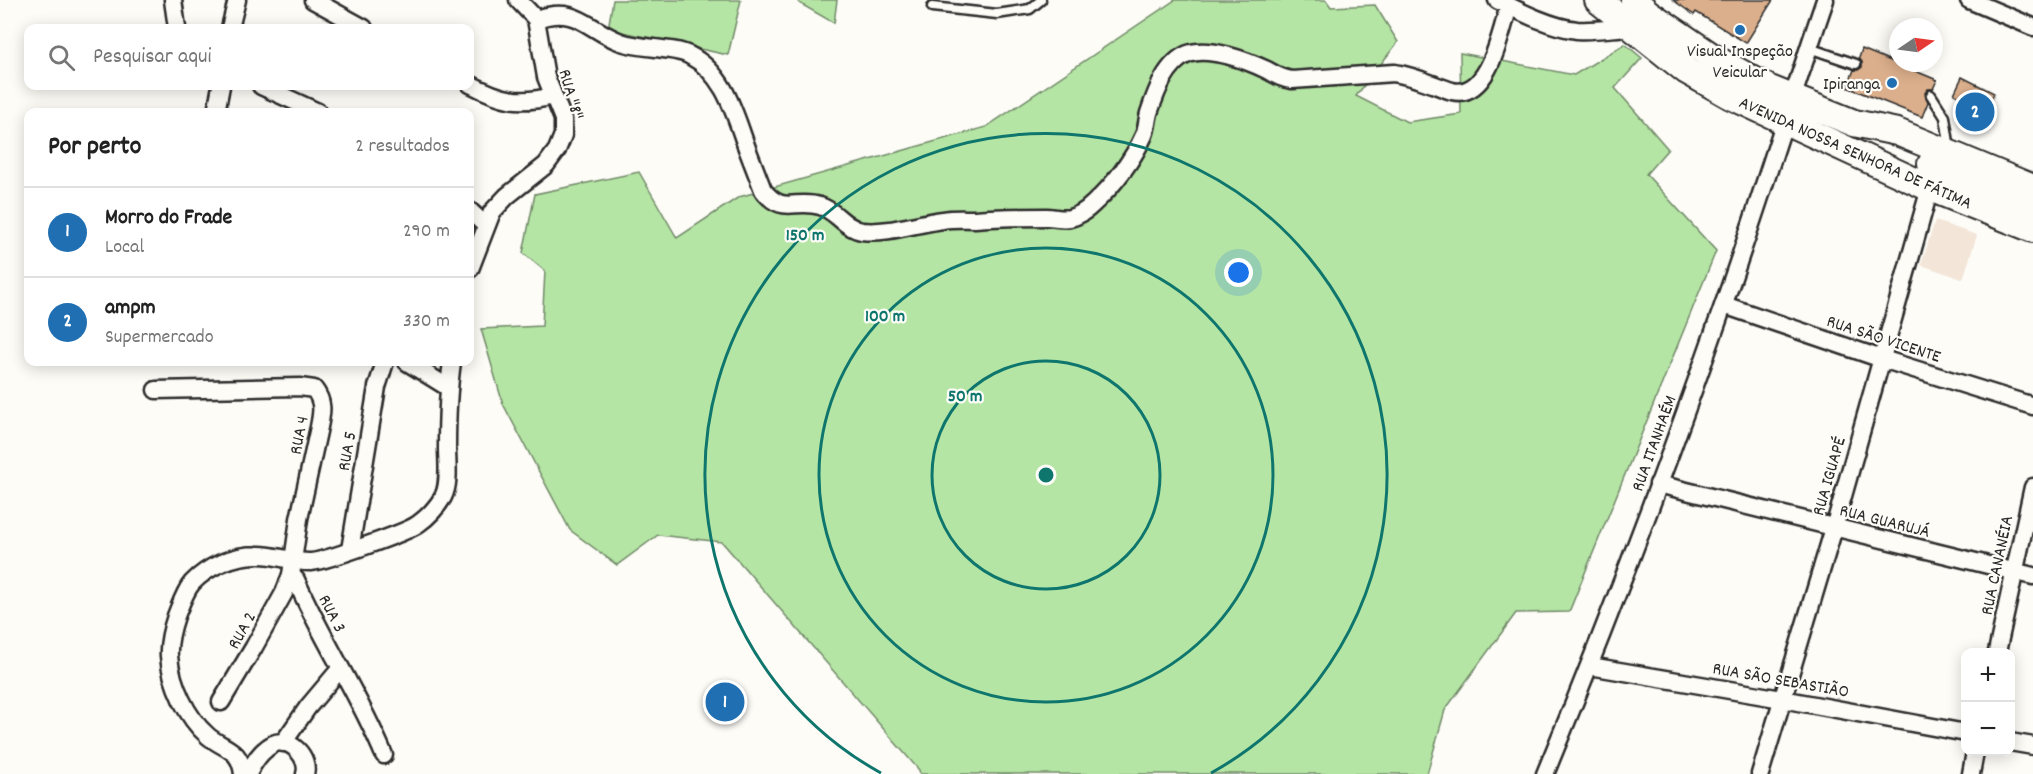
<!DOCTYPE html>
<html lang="pt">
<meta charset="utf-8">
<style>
:root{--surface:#fff;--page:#f2f2f2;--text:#222;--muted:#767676;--line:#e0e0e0;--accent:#1f6fb2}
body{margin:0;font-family:Dekko,sans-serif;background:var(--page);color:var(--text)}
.controls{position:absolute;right:18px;bottom:18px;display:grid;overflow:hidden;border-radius:12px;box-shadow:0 3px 15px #0003}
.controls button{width:54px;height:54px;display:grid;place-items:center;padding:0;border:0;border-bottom:2px solid var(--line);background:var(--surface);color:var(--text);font:30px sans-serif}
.compass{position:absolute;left:1889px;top:18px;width:54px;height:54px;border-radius:50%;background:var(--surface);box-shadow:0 3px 15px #0003;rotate:77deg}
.you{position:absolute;left:1239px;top:273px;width:21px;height:21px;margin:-15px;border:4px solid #fff;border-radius:50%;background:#1a73e8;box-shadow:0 0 0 9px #1a73e833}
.badge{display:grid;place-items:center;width:39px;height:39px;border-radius:50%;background:var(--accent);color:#fff;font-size:20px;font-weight:700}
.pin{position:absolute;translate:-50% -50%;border:3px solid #fff;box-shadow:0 2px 6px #0006}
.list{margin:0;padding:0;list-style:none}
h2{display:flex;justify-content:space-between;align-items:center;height:78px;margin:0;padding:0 24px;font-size:26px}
h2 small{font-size:20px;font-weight:400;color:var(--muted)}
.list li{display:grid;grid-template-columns:39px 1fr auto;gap:18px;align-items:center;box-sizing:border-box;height:90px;padding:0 24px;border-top:2px solid var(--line)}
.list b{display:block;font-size:22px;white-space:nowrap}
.list p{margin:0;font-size:20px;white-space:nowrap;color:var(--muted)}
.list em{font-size:20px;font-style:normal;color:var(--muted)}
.icon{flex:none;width:33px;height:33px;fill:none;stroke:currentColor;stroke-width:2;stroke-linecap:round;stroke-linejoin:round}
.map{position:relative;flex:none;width:2033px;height:774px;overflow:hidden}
.search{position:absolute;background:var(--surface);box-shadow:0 3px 15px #0003;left:24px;top:24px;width:450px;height:66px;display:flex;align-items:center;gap:15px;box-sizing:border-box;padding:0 21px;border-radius:12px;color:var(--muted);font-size:22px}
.panel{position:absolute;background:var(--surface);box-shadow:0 3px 15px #0003;left:24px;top:108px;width:450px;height:258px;border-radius:12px}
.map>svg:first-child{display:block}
</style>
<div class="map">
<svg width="2033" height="774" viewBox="0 0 2033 774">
<rect width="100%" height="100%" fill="#fdfcf7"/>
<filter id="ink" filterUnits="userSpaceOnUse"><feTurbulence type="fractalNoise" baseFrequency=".0167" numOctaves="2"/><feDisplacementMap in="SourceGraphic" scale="12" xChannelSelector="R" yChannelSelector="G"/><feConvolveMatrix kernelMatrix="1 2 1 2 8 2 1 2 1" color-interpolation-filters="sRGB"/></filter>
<g filter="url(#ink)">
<polygon fill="#f3e5d7" points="1935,221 1977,235 1963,279 1921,265"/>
<g fill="#b5e5a4" stroke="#708868" stroke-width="1.5">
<polygon points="613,0 741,0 728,55 608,29"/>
<polygon points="797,0 837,0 834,23 799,3"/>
<polygon points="1175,0 1326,0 1331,7 1375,5 1398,42 1356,96 1407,122 1461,114 1460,53 1574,75 1625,44 1642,58 1615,88 1668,149 1646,174 1716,251 1569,612 1516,613 1445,710 1427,774 920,774 919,770 722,542 658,535 617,565 570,530 503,404 481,329 542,326 545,271 523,253 535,194 639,172 677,238 739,197 986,127"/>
</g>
<g fill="#dbaf8c" stroke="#2b2b2b" stroke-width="1.5">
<polygon points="1673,0 1773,0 1746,43 1696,12 1694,15"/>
<polygon points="1862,49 1937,80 1933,89 1928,89 1925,93 1928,102 1922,117 1847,87 1854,70 1858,70 1862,67 1862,62 1859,58"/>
<polygon points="1962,77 1994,93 1981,126 1964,122 1971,103 1954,94"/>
</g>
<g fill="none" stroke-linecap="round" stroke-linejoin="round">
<g stroke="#2b2b2b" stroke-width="13">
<g id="lane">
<polyline points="932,7 997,14 1030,9 1041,0"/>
<polyline points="1809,48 1856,64"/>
<polyline points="1931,95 1945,117 1950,149"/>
</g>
</g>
<g stroke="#2b2b2b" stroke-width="21">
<g id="street">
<polyline points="173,0 177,28"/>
<polyline points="313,0 364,28"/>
<path d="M1497,0C1521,12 1550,27 1577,30C1595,31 1612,28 1629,27"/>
<polyline points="1969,0 2033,27"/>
<path d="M536,19C578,5 586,29 621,42C641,49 673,47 689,55C726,74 735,116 748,151C753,164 758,177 763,190C783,216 795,198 820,206C837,211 844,228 862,231C888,234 917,223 943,220C954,218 964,219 975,219C999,217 1023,217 1047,217C1055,217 1062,220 1070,218C1078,216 1087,210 1093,204C1113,186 1133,160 1144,135C1147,128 1147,120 1149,113C1156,92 1166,63 1188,54C1209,46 1248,61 1267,70C1276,75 1282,79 1292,80L1394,73C1415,76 1433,85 1452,91C1489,100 1501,31 1509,6"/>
<polyline points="230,28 237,0"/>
<path d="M470,84C501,100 519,105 553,96"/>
<polyline points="261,86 318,112"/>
<polyline points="216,112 221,86"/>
<polyline points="470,211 485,225"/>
<polyline points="470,269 492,212 507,196 546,165 557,150 563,135 563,119 546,77 536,19 518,0"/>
<polyline points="1724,305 1882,359 2033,406"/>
<polyline points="407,362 449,388"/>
<path d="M156,390L300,387L314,389C324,402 322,412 319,427L299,519L291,575L284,593L254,647L221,702"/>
<polyline points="1658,484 2033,576"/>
<polyline points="350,550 377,387 385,362"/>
<path d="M291,575L296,580C322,640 359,694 384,755"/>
<polyline points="1997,652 2033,487"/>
<polyline points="1590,666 1782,699 1966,733"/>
<polyline points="2010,742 2033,746"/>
<polyline points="283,743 308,707 340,669"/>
<path d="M243,774C240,748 225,750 208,736C187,718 171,684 169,656C168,642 172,628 176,616C180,606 185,591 192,583C208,566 234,555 257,555C275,554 294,563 311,562C325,561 408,532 418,524C428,517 437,507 443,497C450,484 447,463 447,448C447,419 448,390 452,362"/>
<path d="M248,774C253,763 262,750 273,744C290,736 310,758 305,774"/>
<path d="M1545,774C1609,620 1668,464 1723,306C1759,205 1790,102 1825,0"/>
<polyline points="1760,774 1834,528 1930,188"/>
<polyline points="1971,774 1975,752"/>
</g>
</g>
<g stroke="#2b2b2b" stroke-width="30">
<g id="primary">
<polyline points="1598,0 1687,71 1731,96 1930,188 2033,229"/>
<polyline points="1634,0 1648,13 1714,58 1770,89 1854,123 1897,132 2033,188"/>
<polyline points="1931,164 2033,207"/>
</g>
</g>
<use href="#lane" stroke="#fdfcf7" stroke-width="8"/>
<use href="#street" stroke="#fdfcf7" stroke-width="16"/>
<use href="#primary" stroke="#fdfcf7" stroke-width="26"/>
</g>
</g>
<g fill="none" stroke="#0f766e" stroke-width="3">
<circle cx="1046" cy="475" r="114"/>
<circle cx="1046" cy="475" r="227"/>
<path d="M881 773A341 341 0 1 1 1211 773"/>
</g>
<g fill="#1f6fb2" stroke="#fdfcf7" stroke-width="2">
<circle cx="1740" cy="30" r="6"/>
<circle cx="1892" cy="83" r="6"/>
</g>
<g text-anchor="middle" stroke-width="4.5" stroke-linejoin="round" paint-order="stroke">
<g font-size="18" fill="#2b2b2b" stroke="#fdfcf7">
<text x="1740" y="56">Visual Inspeção<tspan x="1740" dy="21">Veicular</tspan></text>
<text x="1880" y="89" text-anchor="end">Ipiranga</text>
</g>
<g font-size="18" fill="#2b2b2b" stroke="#fdfcf7">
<text transform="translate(572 94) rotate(74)" y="6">RUA "8"</text>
<text transform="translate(1856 152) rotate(24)" y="6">AVENIDA NOSSA SENHORA DE FÁTIMA</text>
<text transform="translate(1884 338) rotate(18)" y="6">RUA SÃO VICENTE</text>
<text transform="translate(298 435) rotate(-79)" y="6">RUA 4</text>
<text transform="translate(1653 443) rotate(-70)" y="6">RUA ITANHAÉM</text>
<text transform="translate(346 451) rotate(-80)" y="6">RUA 5</text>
<text transform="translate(1828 476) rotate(-74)" y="6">RUA IGUAPÉ</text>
<text transform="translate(1885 520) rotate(14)" y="6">RUA GUARUJÁ</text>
<text transform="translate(1996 565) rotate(-78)" y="6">RUA CANANÉIA</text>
<text transform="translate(333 613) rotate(63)" y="6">RUA 3</text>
<text transform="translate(241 630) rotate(-61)" y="6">RUA 2</text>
<text transform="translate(1781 679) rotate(10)" y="6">RUA SÃO SEBASTIÃO</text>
</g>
</g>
<circle cx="1046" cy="475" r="9" fill="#0f766e" stroke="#fdfcf7" stroke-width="3"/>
<g font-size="18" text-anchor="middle" font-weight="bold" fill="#0f766e" stroke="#fdfcf7" stroke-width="4.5" stroke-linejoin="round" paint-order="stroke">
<text x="805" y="240">150 m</text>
<text x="885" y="321">100 m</text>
<text x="965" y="401">50 m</text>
</g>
</svg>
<div class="controls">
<button>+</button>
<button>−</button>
</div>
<svg class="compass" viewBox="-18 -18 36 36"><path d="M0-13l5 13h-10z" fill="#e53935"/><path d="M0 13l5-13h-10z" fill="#767676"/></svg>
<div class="you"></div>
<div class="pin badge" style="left:725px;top:702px">1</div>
<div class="pin badge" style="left:1975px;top:112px">2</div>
<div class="search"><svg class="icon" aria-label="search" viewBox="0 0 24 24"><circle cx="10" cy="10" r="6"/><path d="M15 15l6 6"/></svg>Pesquisar aqui</div>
<section class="panel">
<h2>Por perto<small>2 resultados</small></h2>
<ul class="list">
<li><span class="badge">1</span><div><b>Morro do Frade</b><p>Local</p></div><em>290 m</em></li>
<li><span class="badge">2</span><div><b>ampm</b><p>Supermercado</p></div><em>330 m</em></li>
</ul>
</section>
</div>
